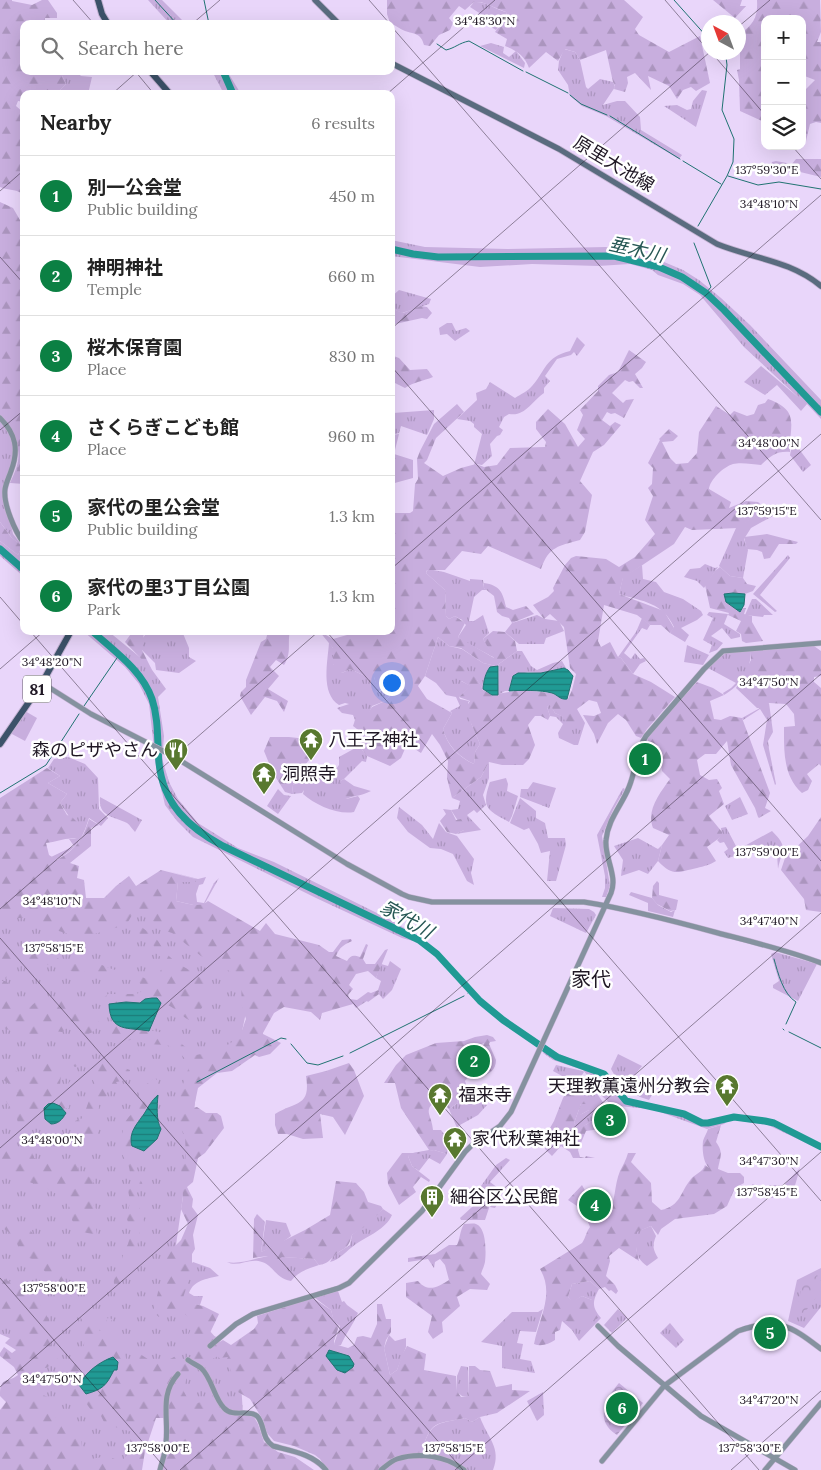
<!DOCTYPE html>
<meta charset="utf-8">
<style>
:root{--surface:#fff;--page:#f2f2f2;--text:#222;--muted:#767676;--line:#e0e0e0;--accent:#0b8043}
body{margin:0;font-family:Lora,"Noto Sans JP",serif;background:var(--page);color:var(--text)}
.controls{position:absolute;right:15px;top:15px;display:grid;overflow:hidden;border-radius:10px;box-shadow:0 5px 20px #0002}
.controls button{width:45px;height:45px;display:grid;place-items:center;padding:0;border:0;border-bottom:1px solid var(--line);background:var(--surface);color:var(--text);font:25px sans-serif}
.compass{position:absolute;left:701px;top:15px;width:45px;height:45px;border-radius:50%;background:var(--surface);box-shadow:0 5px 20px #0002;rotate:319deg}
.you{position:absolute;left:391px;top:682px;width:18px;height:18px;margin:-12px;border:4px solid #fff;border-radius:50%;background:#1a73e8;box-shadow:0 0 0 8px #1a73e833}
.badge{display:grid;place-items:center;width:32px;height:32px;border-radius:50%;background:var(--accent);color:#fff;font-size:16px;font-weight:700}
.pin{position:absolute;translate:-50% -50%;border:2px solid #fff;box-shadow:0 1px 5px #0006}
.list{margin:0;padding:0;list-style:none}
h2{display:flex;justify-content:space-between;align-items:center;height:65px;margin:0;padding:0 20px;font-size:21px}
h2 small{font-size:16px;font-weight:400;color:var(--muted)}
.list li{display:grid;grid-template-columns:32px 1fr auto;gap:15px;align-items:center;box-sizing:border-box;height:80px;padding:0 20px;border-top:1px solid var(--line)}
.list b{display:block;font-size:19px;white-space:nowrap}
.list p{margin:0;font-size:16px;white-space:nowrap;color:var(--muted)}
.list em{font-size:16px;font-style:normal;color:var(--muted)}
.icon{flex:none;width:28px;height:28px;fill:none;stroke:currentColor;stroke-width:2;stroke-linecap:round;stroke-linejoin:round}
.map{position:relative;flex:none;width:821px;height:1470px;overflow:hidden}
.search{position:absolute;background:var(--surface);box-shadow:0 5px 20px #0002;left:20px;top:20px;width:375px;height:55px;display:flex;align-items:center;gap:12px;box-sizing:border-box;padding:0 18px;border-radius:10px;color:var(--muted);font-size:19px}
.panel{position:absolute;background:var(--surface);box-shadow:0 5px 20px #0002;left:20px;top:90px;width:375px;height:545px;border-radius:10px}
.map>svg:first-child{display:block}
</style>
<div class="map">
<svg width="821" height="1470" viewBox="0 0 821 1470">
<defs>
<pattern id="grass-tufts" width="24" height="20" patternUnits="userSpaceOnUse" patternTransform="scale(1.25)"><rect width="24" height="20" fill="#c8aede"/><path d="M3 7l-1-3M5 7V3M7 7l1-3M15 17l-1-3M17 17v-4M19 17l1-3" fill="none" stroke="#ab95be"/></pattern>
<pattern id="forest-firs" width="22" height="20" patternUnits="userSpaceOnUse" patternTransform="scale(1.25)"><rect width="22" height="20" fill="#c8aede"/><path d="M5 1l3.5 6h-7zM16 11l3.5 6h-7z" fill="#ab95be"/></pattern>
<pattern id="cemetery-stones" width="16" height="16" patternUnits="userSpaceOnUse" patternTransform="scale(1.25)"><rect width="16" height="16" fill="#c8aede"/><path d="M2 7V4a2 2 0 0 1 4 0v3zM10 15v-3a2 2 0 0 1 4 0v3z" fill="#ab95be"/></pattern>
<pattern id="park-crowns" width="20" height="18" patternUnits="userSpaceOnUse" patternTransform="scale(1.25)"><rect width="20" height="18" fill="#c8aede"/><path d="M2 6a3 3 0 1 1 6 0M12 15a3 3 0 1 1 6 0" fill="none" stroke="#ab95be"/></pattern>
<pattern id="water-rules" width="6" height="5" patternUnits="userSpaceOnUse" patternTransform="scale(1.25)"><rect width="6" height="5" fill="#209a94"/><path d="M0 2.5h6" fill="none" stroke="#1b7d79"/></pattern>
</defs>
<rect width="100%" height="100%" fill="#e9d6fa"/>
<g fill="url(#grass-tufts)">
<polygon points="148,0 162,0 186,24 170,24"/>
<path d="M474,2C487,1 494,9 506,12L507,16L496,30L483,22L484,16L470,7Z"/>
<polygon points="491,43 504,47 503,53 509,57 516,51 525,63 524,68 480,46"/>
<polygon points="564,49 575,52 580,60 586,87 588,89 600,79 613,82 615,87 603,105 617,101 625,101 640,117 641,130 682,155 679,159 606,116 582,106 570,96 568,85 558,70 559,61"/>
<polygon points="60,71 76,71 81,76 92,77 88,94 60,94 59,91 66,84"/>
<polygon points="212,71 227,71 241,94 224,94"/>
<polygon points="702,90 707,91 696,127 664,106 677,105 687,110 691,109 693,101"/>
<polygon points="391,240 425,247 508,249 606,247 657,259 683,270 699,280 721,298 750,325 821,400 821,419 807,404 801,411 777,385 765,395 744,382 761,366 799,398 744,347 700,295 683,284 658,275 652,270 630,264 598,266 532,264 480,267 391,256"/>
<polygon points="399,290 431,299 429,304 402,313 391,308 391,297"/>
<polygon points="447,323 452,323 456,331 466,328 470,331 455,341 447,334 440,335 439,328"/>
<path d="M577,337L585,345L577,356L574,352L571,355L557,359L545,376L550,381L544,388V393C532,401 525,417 509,414L504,417L499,427L503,430L500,435L497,436L490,444L492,456L482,465L476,464L474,465L482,434L474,427V424L470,421L457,419L477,400L476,393L486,389L490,382L515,398C521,394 528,391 532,386C547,369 544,358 570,351Z"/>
<path d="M0,374L24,405V484L10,483C21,459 21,454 12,430L15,450L4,493L13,534L24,548V577L0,556V541L18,555L22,546L12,538L0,522Z"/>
<polygon points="434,410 434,419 427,435 401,426 399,433 391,435 393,413"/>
<polygon points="793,441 811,465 803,472 790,455"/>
<polygon points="776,507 780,512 751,528 744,539 748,550 743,578 730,576 719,566 736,528 765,510"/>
<polygon points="788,555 790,558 760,595 777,611 775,612 753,594"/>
<polygon points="705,564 715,568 718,567 704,588 697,581 684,577 690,569 700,568"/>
<path d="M642,565L643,579L656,582L664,592L683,599L701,611L703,615L697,620L681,628L689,635L685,642L670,633L674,627C662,602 644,602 619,594L623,577Z"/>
<polygon points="428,569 444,572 470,581 470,579 483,580 484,588 487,590 482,590 474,597 469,621 474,621 483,615 489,633 483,639 495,658 463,641 458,637 466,625 461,619 460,619 455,616 449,619 446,616 445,590 426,573"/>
<polygon points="752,599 756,599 773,615 764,615 763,617 745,615"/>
<polygon points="709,612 728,614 724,624 740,634 740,637 731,639 722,628 711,636 723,643 717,650 709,653 712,645 703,640 713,618 707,615"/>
<polygon points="537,615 545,619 559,621 564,631 546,638 544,644 519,644 505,632 512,623"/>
<polygon points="642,618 650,625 647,630 642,628 624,653 631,659 635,653 640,659 644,658 646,661 640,664 633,674 621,658 618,657 636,632"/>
<polygon points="83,631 108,631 147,663 166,689 158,697 164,736 162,762 170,784 178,799 198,823 238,848 274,862 387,918 413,933 413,941 402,938 316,898 193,837 177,821 165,805 156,766 149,704 139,684 125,667"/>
<polygon points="148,631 182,631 189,648 189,657 196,661 179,673 156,670 155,663 142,650 142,639"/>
<path d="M438,637L449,646L462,649L483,663L496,666L517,651H522L531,666L537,670L553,663L562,661L566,668L541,673L528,672L513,676L509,691H505L498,695L499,666C486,667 484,678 483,689L477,680L461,681L471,686L459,697L460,699L469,701L468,703L471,723L480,744L475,752L474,764C459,757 447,745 443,729L452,713L450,711L460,706L456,697L446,695L436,683L425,676Z"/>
<path d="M329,642L333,648V664L342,673L350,669L363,675L374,677L379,692L383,690L389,676L396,670L400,673L397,689L385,701L372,706L364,727L365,735L353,726L355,720L353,715L342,713L337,708L349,704L345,703L339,705C320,693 328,661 329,642Z"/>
<polygon points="687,645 709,655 703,665 684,662"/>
<path d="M751,651C751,670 740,686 724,695L723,693L731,688L736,683L708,668L725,653Z"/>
<polygon points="769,703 773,732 768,741 769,749 776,784 775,785 763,745 767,720 760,709 743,720 742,718"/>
<polygon points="550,704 555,713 584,726 578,745 574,745 559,738 558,733 563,724 556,717 550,716 547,707"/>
<polygon points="25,711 37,718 25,741 10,733"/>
<path d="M359,746L367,756L366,762L362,761L344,779L340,781L346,799L358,796L360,799L354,812C338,815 315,805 303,794L304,790L302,793L292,794L293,785C301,780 309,777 315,771L314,773L329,778L339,765V757Z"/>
<path d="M68,757L85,764L98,778L99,809L108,818L101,826L89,818C81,842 78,847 56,860L51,857L74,846L69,839H77L68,815L60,803L67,794L48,783L60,776L48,768L54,759Z"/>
<polygon points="489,762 489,778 483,795 486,805 477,813 474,810 467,815 481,830 456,834 464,830 451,810 458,809 460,801 452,798 481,777"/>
<path d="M506,778L508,784L507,791L518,796L512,816L509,822C487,810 481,808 490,782Z"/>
<polygon points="533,782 556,788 549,808 520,797 521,789 528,789"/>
<polygon points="623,788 625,789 613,810 602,836 610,886 606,897 602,897 605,888 605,876 597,835"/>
<polygon points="278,789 284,795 291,796 278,814 267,806"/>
<path d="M100,797L142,820L135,832C132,829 130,825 127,823C113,816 98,817 100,797Z"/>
<polygon points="740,797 748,814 732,820 725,806"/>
<polygon points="520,798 536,811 536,818 545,823 548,838 565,838 566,845 556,881 547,881 550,851 541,853 538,844 529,828 524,830 510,823"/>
<polygon points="399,807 422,825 433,839 439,823 446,832 457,836 474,859 471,873 474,885 467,881 453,854 441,849 430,848 408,832 397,818"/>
<polygon points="726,827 737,848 735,849 735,856 728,858 724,852 728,849 724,842 720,843 717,840 722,835 721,828"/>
<path d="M772,831C789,848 782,848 778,869L777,854L767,849L743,857L739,849Z"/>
<polygon points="638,838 656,848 658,849 662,845 658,861 648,874 639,870 621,876 623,860 614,846"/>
<polygon points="167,871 198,879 206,877 203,884 199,885 196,894 197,902 204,903 214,883 219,878 204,905 198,906 176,901 178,881 196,882 196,879"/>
<path d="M150,891L252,983L237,1056L197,1082L192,1133L170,1287L193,1262L210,1268L219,1276C206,1279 194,1280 189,1293L194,1296H203L200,1305L186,1304L240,1365L244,1432L151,1413L130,1470H25L21,1343L0,1334V901L41,910Z"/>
<polygon points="631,892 652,898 658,905 671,912 675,910 673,917 648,911 648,903 629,895"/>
<polygon points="553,908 589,909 594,912 596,915 586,933 550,916"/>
<polygon points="775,952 817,964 798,1001 773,988 773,985 779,981 771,954"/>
<polygon points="390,961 401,969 392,990 383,999 378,993 380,990 378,990 381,981 376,978 381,964 388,966"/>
<polygon points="474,1047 466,1063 473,1066 483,1068 481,1076 472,1073 464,1082 458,1067 458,1058 465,1051"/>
<path d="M544,1051L552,1055L555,1052L575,1061L604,1071L615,1083L626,1099L634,1103L650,1104L649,1109L619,1106L618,1109C607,1102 600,1093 590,1085L591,1082L597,1083L600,1078H603L599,1075H587L583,1070L553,1060L543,1053Z"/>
<polygon points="618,1054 642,1066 625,1087 619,1083 611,1069"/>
<polygon points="556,1065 583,1071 584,1072 578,1081 575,1083 553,1071"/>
<polygon points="631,1080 645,1089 650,1081 657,1086 649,1100 640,1097 626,1088"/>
<polygon points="590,1090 595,1091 605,1105 600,1122 595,1119 584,1126 576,1126 574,1123 581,1104 589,1104 589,1110 580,1115 601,1108 573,1095 582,1091"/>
<polygon points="459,1095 470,1096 487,1105 478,1115 460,1125 457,1128 449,1109 458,1103 457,1099"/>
<polygon points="655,1104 688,1113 706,1121 729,1115 729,1117 730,1115 745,1116 778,1122 821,1144 821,1150 768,1125 735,1120 728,1121 724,1124 707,1129 652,1109"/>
<polygon points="434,1150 447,1154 440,1164 429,1158 419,1171 412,1166 408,1156 413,1153"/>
<polygon points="506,1158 510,1160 490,1182 498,1188 495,1195 507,1200 505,1206 498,1203 495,1208 490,1207 493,1199 479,1198 476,1193 496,1165"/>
<path d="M383,1209L392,1215C386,1229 368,1236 356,1244C346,1251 341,1259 330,1262L334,1255L350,1245L352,1235Z"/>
<polygon points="266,1220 286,1223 291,1236 280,1244 261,1252"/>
<path d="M651,1226L656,1236C652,1246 653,1249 658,1258L647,1266C634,1257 636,1247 636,1232Z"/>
<path d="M268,1256L314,1259L319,1265C309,1268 298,1272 291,1281C275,1278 274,1266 262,1262C250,1257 238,1268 227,1262C239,1265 256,1258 268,1256Z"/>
<polygon points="821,1268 821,1307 804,1328 788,1321 797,1280"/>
<path d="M590,1281L599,1289C592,1302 592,1307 601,1318L579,1341L572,1330L562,1321H567L592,1308V1300L582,1296L573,1302L568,1297L572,1284Z"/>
<path d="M338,1291L342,1302L344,1301L347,1305L358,1313C353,1325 346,1333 341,1345L337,1346L334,1344L340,1326L334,1322L331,1310L315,1298Z"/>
<polygon points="543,1309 536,1332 520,1331 517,1343 523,1344 520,1359 531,1361 535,1373 502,1368 502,1346 481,1342 512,1312 538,1312"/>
<polygon points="618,1309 627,1318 612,1333 604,1325"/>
<polygon points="670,1323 684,1340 676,1348 660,1333"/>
<polygon points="389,1335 395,1341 406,1338 406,1347 397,1370 390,1375 384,1348"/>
<polygon points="461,1366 468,1367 469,1397 462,1396 457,1392 457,1376"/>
<polygon points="543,1392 544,1415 537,1421 527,1401"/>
<path d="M480,1417C487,1437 502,1448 493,1470H464L426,1454L423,1447C432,1420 439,1424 465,1418L472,1422Z"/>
</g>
<g fill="url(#forest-firs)" fill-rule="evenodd">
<path d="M0,0H12V1L32,5L42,0H48L57,13V18H45L44,24H24V71H60L66,84L59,91L60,94H24V102L18,101L16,106L24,113V191L21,193C15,189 7,190 0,187Z"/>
<path d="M387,0H624L643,17L635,29L639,35L669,52L700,36L710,83L696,91L691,87L683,90L677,99L669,86L648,76L651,90L635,73L627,77L628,83L625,92L614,89L615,86L613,82L606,50L580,60L575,52L565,49L558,61L546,52L529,68C525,56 516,50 505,46L507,39L495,32L507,16L506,12L481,2H474L465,10L459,6L449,18L453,23L450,30L439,35L430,46L424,45C421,33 414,34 405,31C400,29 395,25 390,23L387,14Z"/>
<polygon points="713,0 742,0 740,6 746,6 735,18"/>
<path d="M757,0H820L821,32L817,42H821V123L816,122L810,124L806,141L802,143V93L815,80L802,75V19H765V120L762,121L740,111L739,80L737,70L740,69V34C754,24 758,17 757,0Z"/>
<polygon points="796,159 821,159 821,177 771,165 772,162 776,161 792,164"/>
<path d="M0,202L13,208L24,227V483L12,482C26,455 22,437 0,417Z"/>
<polygon points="421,306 427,307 432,313 427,319 422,318 391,325 391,308 403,313"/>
<path d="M629,350L646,362L642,368L635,374L643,388H640L633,381L629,382L625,380L612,393L623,403L626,400L634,399L624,418L615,413L611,414L607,412L602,420L610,426L615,422L621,425L604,445L593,452L580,481L592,495L585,532L580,540C559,546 549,546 541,569L488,546L481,554L462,551L445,570H427L426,573L445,590L446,616L449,619L455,616L465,623L458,637L494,658L483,639L493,631L505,632L515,641L517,651L496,666L483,663L461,648L449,646L438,637L425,676L418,686L427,699L452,713L443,729C447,745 458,757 474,764L475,752L480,744L470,721L466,707L470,701L459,697L470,686L453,676L450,671L455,663C467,669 478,677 483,690L492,695L520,690L551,693L564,699H568L572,690L576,674L570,668L564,627L550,614L544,619L533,605L548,597L554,591L553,588L565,565L571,558L576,556L606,559L619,567L635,557L655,534L645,520L653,496L648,488L652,484L653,468L648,463L660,440L659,439L669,429L678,436L673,441L662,442L670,458L676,464L688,463L697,453L699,432L716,406L730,415L734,411L747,416L754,414L758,405L765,403L768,399C801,411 789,425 790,452C776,451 771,456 761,465C753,464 740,462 733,464C723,467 710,480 709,489L731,502L729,508L746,501L758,502L766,509L738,528L692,530L685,527L674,544L623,578L619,594L664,611L674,628L670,633L661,625H650L637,615L604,605L598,641L601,647L610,642L618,657L621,658L633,674L651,682L675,697L647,729L641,738L636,736L626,720L618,714L608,723L597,744L594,734L583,715L594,716L601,713L597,702L589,700L577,709L585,723L584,726H575L566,723L563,717L555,713L550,705L547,707L550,716L548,720L541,716H535L528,725L535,745L529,759L523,765H502L489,762L481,777L452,798L447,778L448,761L440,745L432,734L421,753L407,744L401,758L390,766L367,756L359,746L360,745C364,737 366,731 361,723L363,718L367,715L372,707L385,701L397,689L400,673L396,670L390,674L383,690L378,691L374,677L367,680L363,675L350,669L342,673L336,671L333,664V648L319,631L333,639L347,635L346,631H374L387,634V631H391V513H410L413,511L415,484L418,479L417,459L420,451L434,424L457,404L464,412L436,438L427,460L424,463L443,476L461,468L476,464L484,467L497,465L510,448L545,447L546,442L536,429V422L548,409L565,424L578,447L585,439L577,430L583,415L580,410L598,391V386L609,375L618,372Z"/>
<path d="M391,355L399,358L410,370L427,369L433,377C423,381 414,382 405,388L391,381Z"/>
<polygon points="399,434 394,454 413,460 413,478 391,484 391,435"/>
<polygon points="0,522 11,537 22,546 18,555 0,541"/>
<polygon points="767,534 798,542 796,544 779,544 770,558 764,559 762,552 757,550 747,549 744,537"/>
<polygon points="720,567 730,576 743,578 747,584 756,586 753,591 745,594 731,593 726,602 740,612 743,608 746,608 744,614 752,616 752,622 763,641 746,643 742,641 741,634 736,631 741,621 728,615 729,613 710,608 705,585 715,571"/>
<path d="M484,583C500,585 503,593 506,607L513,610L526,606L534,614L512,623L509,618L502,616L497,612L494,596L484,588Z"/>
<polygon points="133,631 144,631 142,650 152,670 125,642"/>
<path d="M268,631H290C287,645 292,652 284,665L276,660L270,667L279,676L268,689L288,701L284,712L277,701L265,697L251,715L240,696L241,692L246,687V680L261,642L266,639Z"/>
<path d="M814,646L821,651V676L814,677V682L821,688V766L819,764L807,774L812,781L808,790L802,793C783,776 784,751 784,727L795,726L794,714L786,704L769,703L765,708H757L736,688L751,660V651Z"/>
<path d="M697,682L713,688L724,695L710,701L714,719L721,720L730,716L742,718L770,793L765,808L771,811L759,818L758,817L755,808L731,765L727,741L716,754H705L697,760L700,775L709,780L717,779L722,788L719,791L724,804L709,816L722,832V836L707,847L716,861C710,865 704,866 697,868C678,872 673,877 658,861L662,845L669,835L653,828C646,810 660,793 670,779L662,771L661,764H658L660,752H661L659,746L648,742L647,737Z"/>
<polygon points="270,737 289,737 307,739 314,754 305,765 305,770 310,775 303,778 293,785 292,794 285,792 273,773 264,751"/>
<polygon points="162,758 171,789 162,793 155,759"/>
<path d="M47,768L60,776L48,783L67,794L60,803L67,815L72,817L82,827V835L77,839C66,837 57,842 46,843L49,855L57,860C77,848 82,841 89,819L99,825L91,828V846L70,863L79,866L77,878L84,880L86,898H104L116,886L129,876L136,886L161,870L196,879V882H178L176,901C187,903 199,909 208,901L260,931L266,923L275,934L319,945L329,952H333L342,940L351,939L352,941C343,945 340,947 336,956L347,961C351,955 353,955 360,957L366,944L368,945L363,959L366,964H375L385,950L388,949L376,978L368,971L356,974L349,985L353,989L348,995L350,999L357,1000L368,992L371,993L381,989L378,993L379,994L368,1002L367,1001L356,1008L353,1004L322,1013L320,1020L311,1012L284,1007L274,1013L263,1033V1034L281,1043L270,1054L259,1057L255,1055L232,1071L217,1073L198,1088L194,1107L192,1108L197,1107L206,1113H217L221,1116L224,1128L205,1153L198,1158L193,1182L187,1187L193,1199L192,1207L198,1215L193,1235L195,1249L192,1254V1270L182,1301L203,1306L219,1314L209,1335L217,1337L213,1340L216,1344L223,1340L231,1345L254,1329L258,1323L257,1316L313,1298L331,1310L334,1321L339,1326L334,1341V1344L348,1348L354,1345L357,1337L363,1336L371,1338L377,1324V1304H382L386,1319H391V1332L386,1340L384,1348L390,1375L397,1370L402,1355L407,1346L426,1354L424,1370L456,1376L457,1391L461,1397L469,1396V1366H475L480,1370L490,1371L496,1387L512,1384V1390L530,1391L497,1413L480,1417L472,1422L465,1418C439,1424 432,1419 423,1447L426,1454L450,1463L463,1470H327L320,1459L315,1455L294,1446L274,1441L267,1433L263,1420L250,1399L238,1392L227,1359L228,1357L219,1358L218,1356L202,1365L197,1364L193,1358V1338L189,1334L193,1322L181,1310H165L159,1317L153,1312L158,1292L165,1278L167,1254L181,1240L188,1224L181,1209L183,1197L181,1167L186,1159L185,1136L180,1127L179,1115L185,1111L179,1113L181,1090L190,1064L177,1050L167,1045L146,1044L133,1039L118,1044L107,1041L100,1036L107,1025L114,1023L164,1033L170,1036L178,1037L179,1042L196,1055C210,1053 231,1047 240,1034C243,1030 244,1023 246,1019L242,1007L241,984L233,973L201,956L172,933L166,931L136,908L128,922L122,926L98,933L78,937L46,927L24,918H0V798Z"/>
<path d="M344,779L354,786L371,791C362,796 355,795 346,799L339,796L337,790L340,781Z"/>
<polygon points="172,794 190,819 181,824 171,813 165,798"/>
<polygon points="443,809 451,810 456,820 461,819 465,826 464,830 456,834 447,832 440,821 446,814"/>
<polygon points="821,817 821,912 806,910 804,899 781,870 785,858 808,836"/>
<polygon points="657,881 659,883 659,895 678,900 676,910 670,911 657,904 652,898 653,886"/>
<path d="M129,924H137C144,929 152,934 158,941C162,947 165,953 170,957C183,971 220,977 204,1004C200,1011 197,1016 189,1020C181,1016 176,1008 167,1005C158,1001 115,1003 104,1005L101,1000L108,994H136L141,992L142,987L136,977L126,980L118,976L114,972L96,978L91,973L90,969L102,965C113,970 126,973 138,976C145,977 145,980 154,979L159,974L165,961L156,953L151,938L141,939L139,932L128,930Z"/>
<polygon points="0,947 20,947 45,953 71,964 88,964 86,971 80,974 26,958 17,957 10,962 6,979 4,977 4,964 0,961"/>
<path d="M1,981H5L8,983C9,994 11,1016 28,1008C32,1006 35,1002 38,1000H51L57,996L80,1007L87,1019L98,1021L100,1023C94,1034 85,1038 74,1032L71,1024L62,1032L47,1030L43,1037L39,1040L15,1033L0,1026Z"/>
<path d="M487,1035L493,1037L496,1041L490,1042L489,1044L496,1060C496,1069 490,1075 481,1076L482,1068L487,1062L483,1046L484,1043L465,1051L458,1058V1067L462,1072L470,1096L459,1095L457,1099L458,1103L449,1109L439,1099C421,1110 432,1114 433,1130H441C447,1137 449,1144 447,1154L434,1150L408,1156L412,1166L430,1180L429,1182L421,1177L413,1187L416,1192L399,1205L388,1184L387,1173L402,1153H413L429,1150L401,1108L395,1083H384L396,1065L406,1055L436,1043L464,1041L475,1037Z"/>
<path d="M58,1059L104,1061L130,1070L127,1080L116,1082L118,1085L124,1087L121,1089L108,1084L106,1088L107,1096L98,1101L99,1108L93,1119L101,1124L97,1135L92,1137L90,1147L86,1148C78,1144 74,1129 75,1121L83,1118L92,1091L97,1087L91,1077L94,1072L91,1068L79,1065L75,1067L72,1064L62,1065L60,1085L68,1084L71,1080L76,1082L74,1088L70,1091L69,1108L58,1109L59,1103L48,1104L40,1122L25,1128C29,1135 30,1149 34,1158C50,1163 57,1164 73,1157L80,1173L87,1175L94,1181C89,1197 89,1200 99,1213L96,1228L97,1235L78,1231L72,1220V1212L65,1199L46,1188L18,1178L0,1165V1138L16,1155H24L17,1118L0,1092V1086L14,1101L18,1091L0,1077V1061L26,1077L39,1063Z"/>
<path d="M349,1063L354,1070L364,1096L345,1135L333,1117L320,1114L323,1138L303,1139L287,1134H278L275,1125V1114C296,1101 311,1107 306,1076L326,1071Z"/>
<path d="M155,1078L158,1081V1087L133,1130L130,1139L136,1155V1171L143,1185L137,1191L133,1202L138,1204L144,1221L140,1230L137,1247L123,1273L121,1280L123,1298H117C113,1283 111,1275 122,1264L123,1254L128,1244L131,1231L127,1219L130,1201L128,1190L132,1183L129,1167L121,1152L123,1132L121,1126L134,1111L141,1088Z"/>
<path d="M568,1090C577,1098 589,1096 599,1102L601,1112L583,1120L580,1118V1115L589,1110V1104H581L574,1123L576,1126C578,1126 581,1126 583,1126C591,1123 591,1118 600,1122L601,1129L586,1131L578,1150L580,1157L585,1158L586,1156L595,1158H573L570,1152L561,1146L552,1156L545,1149L546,1135L554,1121L563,1098Z"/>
<path d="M721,1125L716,1142C724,1153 720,1157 718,1169L728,1173H740L744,1177V1183L735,1188L727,1206L714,1214L675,1219L661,1229L658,1235L651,1226L637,1232L636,1248L639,1261L619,1248L609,1256L610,1261L606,1276L615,1285L618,1291L616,1294L611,1290L609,1291L605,1287L599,1289L590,1281L572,1284L568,1297L573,1301L582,1296L592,1300V1308L598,1318L578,1329L567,1321H562L560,1330L555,1332V1340C549,1344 541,1347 534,1344C539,1318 555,1294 540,1269L582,1243C586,1237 586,1232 590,1227L583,1210L568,1200L582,1185L587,1194L590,1213L599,1216L607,1214C616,1203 614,1185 620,1171C623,1165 626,1160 628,1153H636L631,1162L651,1183L652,1202L661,1210C681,1206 680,1192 691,1179C695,1174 703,1172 705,1165L709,1168C703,1162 702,1149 703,1141C704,1137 707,1133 708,1129Z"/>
<polygon points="800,1168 794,1189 792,1191 774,1198 759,1197 755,1192 752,1184 766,1189 770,1185 784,1185"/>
<path d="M336,1181L356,1183L364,1192L368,1202L381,1206L383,1209L364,1227L352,1235C347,1253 343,1246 333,1257C328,1262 326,1264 319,1265L314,1259L282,1257L275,1261L268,1256L253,1258L254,1219L257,1214L265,1222L261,1252L305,1230L330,1215Z"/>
<polygon points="0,1210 18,1224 30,1230 63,1273 73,1301 60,1294 47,1274 35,1260 26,1257 11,1234 0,1226"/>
<path d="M464,1224C468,1224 473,1223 476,1224C487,1228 486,1254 485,1262C484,1267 482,1270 481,1274L490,1284L487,1290L470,1289L457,1297L460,1306L442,1322L443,1332L433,1339L428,1332L432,1316L406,1297V1283L418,1281C428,1293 438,1287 449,1280L445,1265L440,1259L435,1262L434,1268L428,1259L408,1262V1258L435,1254L449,1245H457C460,1239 460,1230 464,1224Z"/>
<path d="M0,1277L34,1293L49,1320L51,1348L58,1360L46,1368H40L28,1382L32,1391L51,1398L57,1422L81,1435L83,1461C97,1458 108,1454 121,1462L127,1455L132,1432L105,1424L100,1414L91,1410L86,1403L68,1395L59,1385L65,1364L79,1358L84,1345L85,1324L76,1311L75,1300L100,1331L107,1323L106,1319L108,1318L112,1319L108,1331L122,1344V1354L125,1355L127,1361L140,1354L154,1363L166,1355L162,1363L176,1356L187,1363L190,1367L183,1390L189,1401L195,1404L208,1399L209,1402L213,1395C225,1424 232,1410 254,1417L258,1424L264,1442L278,1452L295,1457L314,1470H162L168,1449L167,1418H156L145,1451L142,1470H0V1410L6,1402L0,1396C0,1376 6,1384 18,1375L14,1367L0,1356V1353L4,1347L12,1353L16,1350L5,1343L12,1336L9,1324L2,1319L0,1321ZM103,1361L114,1370L108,1382L79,1385L84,1376Z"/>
</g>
<polygon fill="url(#cemetery-stones)" points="483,1197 492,1199 485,1220 461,1220 460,1218"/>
<g fill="url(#park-crowns)">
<path d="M817,1275L821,1281C819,1296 810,1309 798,1317L795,1315L802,1287Z"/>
<path d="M619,1383L643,1403L617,1435C594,1421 605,1399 619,1383Z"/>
</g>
<g fill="url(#water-rules)" stroke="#207372">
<polygon points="733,593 745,594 744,605 740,612 726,602 724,594"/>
<path d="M498,666V695H492L483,689C484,680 485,674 490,667Z"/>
<path d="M564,668L568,670L573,676L567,699C560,700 558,695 552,693C542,690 520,690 509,691L513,676L518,673H541Z"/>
<path d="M152,998H157L161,1003L149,1031C128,1027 110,1033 109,1004L126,1002L140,1003L145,999Z"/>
<path d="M158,1095C157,1106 156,1120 161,1129L157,1139L144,1151L132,1146C128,1133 137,1124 144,1114C149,1106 151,1101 158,1095Z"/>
<path d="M53,1103L60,1106L66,1113C62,1120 58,1124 51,1124L45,1119L44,1108L48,1104Z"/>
<polygon points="329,1350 349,1356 354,1364 353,1367 345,1373 337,1370 326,1356"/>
<path d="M113,1357L118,1362L117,1370H114C106,1386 103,1389 86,1394L79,1385C86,1372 99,1362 113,1357Z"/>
</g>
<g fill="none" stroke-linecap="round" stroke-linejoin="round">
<g stroke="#207372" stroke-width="1">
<polyline points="155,0 177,24"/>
<polyline points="204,0 209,24"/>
<polyline points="674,0 708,38"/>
<path d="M437,44L446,50C455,48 459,43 469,41L523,71"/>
<polyline points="526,72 568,93"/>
<polyline points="570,95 581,104 607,115"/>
<polyline points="610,116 680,159"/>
<polyline points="683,161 721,184"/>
<polyline points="728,176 758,185 779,182 821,189"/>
<polyline points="698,226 727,176 733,162 734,139 722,110 727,65 726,57 722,52"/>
<polyline points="694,243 711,287 706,293"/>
<polyline points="84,706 119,655"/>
<polyline points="0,793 46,765 79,714"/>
<path d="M774,959C778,973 783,994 796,1002L786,1024"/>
<polyline points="468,993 470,991"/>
<polyline points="783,1029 784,1030"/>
<polyline points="789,1032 821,1048"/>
<polyline points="291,1044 307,1063 318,1065 343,1056"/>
<polyline points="350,1053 464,996"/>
<polyline points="197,1082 281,1038 286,1039"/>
</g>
<g stroke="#209a94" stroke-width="7">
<polyline points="223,71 233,94"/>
<polyline points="391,249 413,254 438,257 614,256 659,267 682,277 706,293 724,310 821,412"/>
<polyline points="0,549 24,570"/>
<path d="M92,631C114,651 142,670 152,699C159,720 157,742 159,763C163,804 189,828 223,846L419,940L437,954L480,1001L503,1020L557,1057L604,1074L626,1101L684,1114L702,1123H708L734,1117L765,1121L774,1123L821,1147"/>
</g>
<g stroke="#c5b4d3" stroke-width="6">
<g id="tertiary">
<path d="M0,418C16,434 19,450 11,471C9,477 6,483 5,489C3,504 15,532 24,543"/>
<path d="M42,683L91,714L173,756L347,864L402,894L409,897L432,902H584C629,909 674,921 718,933C753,942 787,950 821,963"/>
<polyline points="598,1326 618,1346 701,1416 795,1470"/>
<path d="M210,1346L236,1324L253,1314L339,1288L349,1283L422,1211L465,1152L471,1146L500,1126L511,1112L611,893C618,876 604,857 606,840C608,819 622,805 629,787C636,770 636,751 646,736L704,669L723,651L821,643"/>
<path d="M188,1360C192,1363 197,1365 201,1368C212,1378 214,1398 224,1408C233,1418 248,1409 257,1416C265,1424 261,1438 273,1446C292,1451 313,1454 326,1470"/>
<path d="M602,1461L664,1386L738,1331C777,1317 790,1325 821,1349"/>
<path d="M160,1470C162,1461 166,1452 166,1443C169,1417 159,1395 178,1374"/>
<path d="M381,1470C386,1466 391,1461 397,1459C419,1452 447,1456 464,1470"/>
<polyline points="765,1470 821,1403"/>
</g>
</g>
<g stroke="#c5b4d3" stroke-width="7">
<g id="secondary">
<polyline points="315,0 339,24"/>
<path d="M391,63L559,149L717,244C754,259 789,260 821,286"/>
</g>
</g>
<g stroke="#c5b4d3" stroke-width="8">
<g id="primary">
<polyline points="98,0 102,14 108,24"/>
<polyline points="150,71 170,94"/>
<polyline points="0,744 42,683 71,631"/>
</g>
</g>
<use href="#tertiary" stroke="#85929f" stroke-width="5"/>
<use href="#secondary" stroke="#5a6c7f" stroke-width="5.5"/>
<use href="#primary" stroke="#3c5269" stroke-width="6"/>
</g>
<path fill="none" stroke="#1f1724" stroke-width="1" stroke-opacity="0.45" d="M73,0L94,24M369,0L390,24M665,0L708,50M192,24L220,0M391,26L821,520M738,27L770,0M711,52L765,115M135,71L154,94M112,94L138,71M387,94L495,0M792,146L821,179M0,191L24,170M0,257L24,284M391,329L710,52M391,366L821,861M0,430L24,410M391,569L821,195M0,597L24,625M30,631L759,1470M326,631L821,1201M0,669L44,631M0,909L319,631M0,938L463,1470M0,1148L821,434M0,1278L167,1470M0,1387L821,674M180,1470L821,913M455,1470L821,1152M731,1470L821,1391"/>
<defs>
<g id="temple-pin" transform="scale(1.25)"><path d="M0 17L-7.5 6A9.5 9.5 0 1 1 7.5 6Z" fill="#58782f" stroke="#fff"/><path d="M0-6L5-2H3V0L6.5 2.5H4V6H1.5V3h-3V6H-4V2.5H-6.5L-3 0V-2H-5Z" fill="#fff"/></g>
<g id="restaurant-pin" transform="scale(1.25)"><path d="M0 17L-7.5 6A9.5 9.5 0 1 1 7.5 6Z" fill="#58782f" stroke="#fff"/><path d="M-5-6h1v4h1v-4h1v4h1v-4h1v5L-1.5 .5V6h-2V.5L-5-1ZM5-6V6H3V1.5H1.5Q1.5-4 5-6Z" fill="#fff"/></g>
<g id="building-pin" transform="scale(1.25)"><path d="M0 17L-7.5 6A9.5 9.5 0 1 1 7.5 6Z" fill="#58782f" stroke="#fff"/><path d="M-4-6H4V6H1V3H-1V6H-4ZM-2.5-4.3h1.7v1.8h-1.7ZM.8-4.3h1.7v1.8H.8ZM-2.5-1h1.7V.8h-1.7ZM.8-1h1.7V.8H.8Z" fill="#fff"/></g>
</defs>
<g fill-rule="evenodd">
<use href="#temple-pin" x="311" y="740"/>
<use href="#restaurant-pin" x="176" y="750"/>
<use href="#temple-pin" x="264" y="774"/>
<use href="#temple-pin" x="727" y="1086"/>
<use href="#temple-pin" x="440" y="1095"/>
<use href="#temple-pin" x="455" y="1139"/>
<use href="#building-pin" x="432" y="1197"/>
</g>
<g text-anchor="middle" stroke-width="5" stroke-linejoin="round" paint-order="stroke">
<rect fill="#fff" stroke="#625d66" stroke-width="1" x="23" y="675.5" width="28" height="27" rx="4"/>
<g font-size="16" font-weight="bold" fill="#1f1724">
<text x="37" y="695">81</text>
</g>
<g font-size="18" fill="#1f1724" stroke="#fff">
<text transform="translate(614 164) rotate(31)" y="6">原里大池線</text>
</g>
<g font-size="18" fill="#1f1724" stroke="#fff" text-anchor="start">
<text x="328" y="746">八王子神社</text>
<text x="158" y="756" text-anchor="end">森のピザやさん</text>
<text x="282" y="780">洞照寺</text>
<text x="710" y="1092" text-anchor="end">天理教薫遠州分教会</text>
<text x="458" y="1101">福来寺</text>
<text x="472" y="1145">家代秋葉神社</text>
<text x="450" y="1203">細谷区公民館</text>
</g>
<g font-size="19" font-style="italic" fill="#285855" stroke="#fff">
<text transform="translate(637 249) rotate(13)" y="7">垂木川</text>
<text transform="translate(407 919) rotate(30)" y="7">家代川</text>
</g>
<g font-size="20" fill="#1f1724" stroke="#fff">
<text x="591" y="986">家代</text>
</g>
</g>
<g font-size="12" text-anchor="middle" fill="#1f1724" stroke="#fff" stroke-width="5" stroke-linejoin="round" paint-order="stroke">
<text x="485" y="25">34°48'30"N</text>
<text x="767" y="174">137°59'30"E</text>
<text x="769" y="208">34°48'10"N</text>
<text x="769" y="447">34°48'00"N</text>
<text x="767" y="515">137°59'15"E</text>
<text x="52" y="666">34°48'20"N</text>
<text x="769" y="686">34°47'50"N</text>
<text x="767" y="856">137°59'00"E</text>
<text x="52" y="905">34°48'10"N</text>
<text x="769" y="925">34°47'40"N</text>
<text x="54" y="952">137°58'15"E</text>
<text x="52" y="1144">34°48'00"N</text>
<text x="769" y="1165">34°47'30"N</text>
<text x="767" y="1196">137°58'45"E</text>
<text x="54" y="1292">137°58'00"E</text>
<text x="52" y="1383">34°47'50"N</text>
<text x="769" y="1404">34°47'20"N</text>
<text x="158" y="1452">137°58'00"E</text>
<text x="454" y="1452">137°58'15"E</text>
<text x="750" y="1452">137°58'30"E</text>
</g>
</svg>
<div class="controls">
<button>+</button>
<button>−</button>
<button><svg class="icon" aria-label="layers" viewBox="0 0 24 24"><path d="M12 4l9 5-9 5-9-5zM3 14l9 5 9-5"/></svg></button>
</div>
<svg class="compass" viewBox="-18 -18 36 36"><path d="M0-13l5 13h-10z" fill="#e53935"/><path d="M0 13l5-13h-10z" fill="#767676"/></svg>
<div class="you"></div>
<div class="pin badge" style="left:645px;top:759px">1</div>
<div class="pin badge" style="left:474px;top:1061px">2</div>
<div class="pin badge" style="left:610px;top:1120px">3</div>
<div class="pin badge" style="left:595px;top:1205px">4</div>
<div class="pin badge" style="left:770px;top:1333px">5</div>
<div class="pin badge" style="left:622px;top:1408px">6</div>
<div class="search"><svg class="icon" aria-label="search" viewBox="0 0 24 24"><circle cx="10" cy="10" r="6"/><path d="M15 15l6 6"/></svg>Search here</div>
<section class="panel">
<h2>Nearby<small>6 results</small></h2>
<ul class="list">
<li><span class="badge">1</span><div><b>別一公会堂</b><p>Public building</p></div><em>450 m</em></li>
<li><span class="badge">2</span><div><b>神明神社</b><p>Temple</p></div><em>660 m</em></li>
<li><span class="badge">3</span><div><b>桜木保育園</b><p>Place</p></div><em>830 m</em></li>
<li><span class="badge">4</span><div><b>さくらぎこども館</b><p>Place</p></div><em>960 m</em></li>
<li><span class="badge">5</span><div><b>家代の里公会堂</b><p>Public building</p></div><em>1.3 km</em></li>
<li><span class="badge">6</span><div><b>家代の里3丁目公園</b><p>Park</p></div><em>1.3 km</em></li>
</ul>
</section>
</div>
